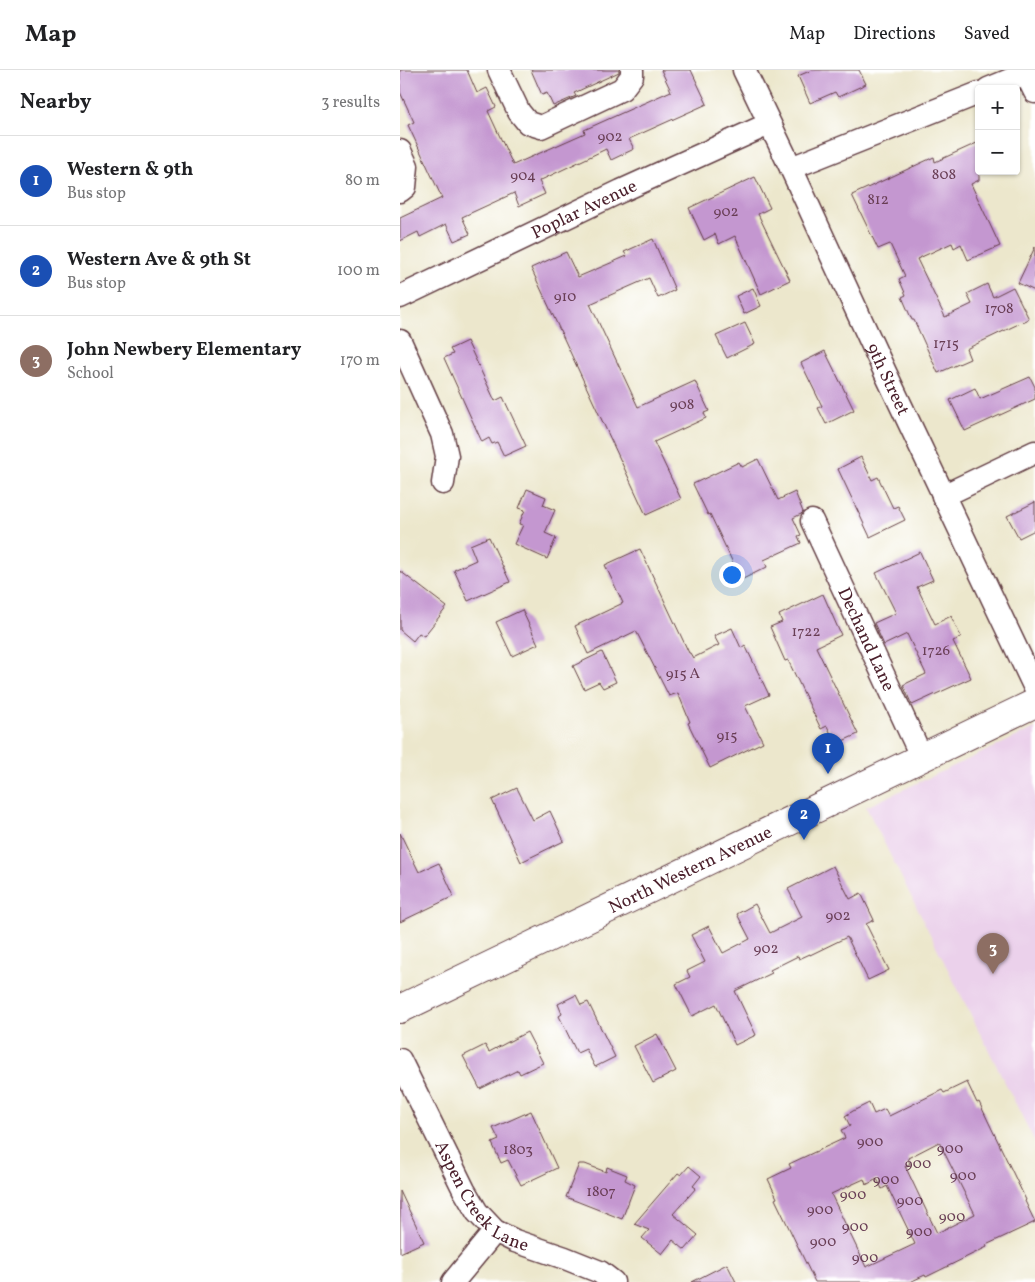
<!DOCTYPE html>
<meta charset="utf-8">
<style>
:root{--surface:#fff;--page:#f2f2f2;--text:#202124;--muted:#757577;--line:#e0e0e0;--accent:#2563eb}
body{margin:0;font-family:Vollkorn,serif;background:var(--page);color:var(--text)}
.controls{position:absolute;right:15px;top:15px;display:grid;overflow:hidden;border-radius:5px;box-shadow:0 1px 4px #0004}
.controls button{width:45px;height:45px;display:grid;place-items:center;padding:0;border:0;border-bottom:1px solid var(--line);background:var(--surface);color:var(--text);font:25px sans-serif}
.you{position:absolute;left:331px;top:504px;width:18px;height:18px;margin:-12px;border:4px solid #fff;border-radius:50%;background:#1a73e8;box-shadow:0 0 0 8px #1a73e833}
.badge{display:grid;place-items:center;width:32px;height:32px;border-radius:50%;background:var(--accent);color:#fff;font-size:16px;font-weight:700}
.pin{position:absolute;translate:-50% -41px;filter:drop-shadow(0 1px 2px #0008)}
.pin::after{content:'';position:absolute;top:26px;width:18px;height:15px;background:inherit;clip-path:polygon(0 0,100% 0,50% 100%)}
.list{margin:0;padding:0;list-style:none}
h2{display:flex;justify-content:space-between;align-items:center;height:65px;margin:0;padding:0 20px;font-size:21px}
h2 small{font-size:16px;font-weight:400;color:var(--muted)}
.list li{display:grid;grid-template-columns:32px 1fr auto;gap:15px;align-items:center;box-sizing:border-box;height:90px;padding:0 20px;border-top:1px solid var(--line)}
.list b{display:block;font-size:19px;white-space:nowrap}
.list p{margin:0;font-size:16px;white-space:nowrap;color:var(--muted)}
.list em{font-size:16px;font-style:normal;color:var(--muted)}
.map{position:relative;flex:none;width:635px;height:1212px;overflow:hidden}
header{display:flex;align-items:center;gap:30px;box-sizing:border-box;height:70px;padding:0 25px;background:var(--surface);border-bottom:1px solid var(--line)}
header strong{font-size:24px}
nav{display:flex;gap:28px;margin-inline-start:auto;font-size:18px}
main{display:flex}
aside{flex:1;background:var(--surface)}
.map>svg:first-child{display:block}
</style>
<header>
<strong>Map</strong>
<nav><a>Map</a><a>Directions</a><a>Saved</a></nav>
</header>
<main>
<aside>
<h2>Nearby<small>3 results</small></h2>
<ul class="list">
<li><span class="badge" style="background:#1a4fb4">1</span><div><b>Western &amp; 9th</b><p>Bus stop</p></div><em>80 m</em></li>
<li><span class="badge" style="background:#1a4fb4">2</span><div><b>Western Ave &amp; 9th St</b><p>Bus stop</p></div><em>100 m</em></li>
<li><span class="badge" style="background:#8d6e63">3</span><div><b>John Newbery Elementary</b><p>School</p></div><em>170 m</em></li>
</ul>
</aside>
<div class="map">
<svg width="635" height="1212" viewBox="0 0 635 1212">
<rect width="100%" height="100%" fill="#fff"/>
<filter id="ink" filterUnits="userSpaceOnUse"><feTurbulence type="fractalNoise" baseFrequency=".02" numOctaves="2"/><feDisplacementMap in="SourceGraphic" scale="10" xChannelSelector="R" yChannelSelector="G"/><feConvolveMatrix kernelMatrix="1 2 1 2 8 2 1 2 1" color-interpolation-filters="sRGB"/></filter>
<filter id="wash" filterUnits="userSpaceOnUse"><feTurbulence type="fractalNoise" baseFrequency=".0096" numOctaves="4" result="noise"/><feDisplacementMap in="SourceGraphic" scale="20" xChannelSelector="R" yChannelSelector="G"/><feGaussianBlur stdDeviation="1.12" result="paint"/><feColorMatrix in="noise" values="0 0 0 0 0 0 0 0 0 0 0 0 0 0 0 0 0 1.4 0 .05"/><feComposite in="paint" operator="in"/></filter>
<g filter="url(#wash)">
<rect width="100%" height="100%" fill="#ece7cc"/>
<polygon fill="#ebd1eb" points="635,658 635,1072 466,737"/>
<g id="blocks">
<g fill="#c497d0" fill-rule="evenodd">
<polygon points="0,0 67,0 77,23 87,18 96,37 88,41 113,95 185,63 184,60 271,21 261,0 291,0 307,34 229,69 234,79 211,90 206,79 139,111 145,124 119,136 114,123 62,147 70,164 54,171 46,154 20,167 18,162 0,171 0,148 42,128 8,55 14,52 0,22"/>
<polygon points="131,0 219,0 219,2 174,23 176,26 153,36 147,23 142,25"/>
<polygon points="412,0 459,0 466,14 438,27 435,22 410,33 398,6"/>
<polygon points="579,72 579,110 571,114 600,176 568,190 561,174 554,178 552,173 517,189 545,247 572,234 567,224 587,214 593,227 613,217 629,249 566,279 570,289 538,303 514,250 512,250 502,227 506,225 499,209 505,206 490,174 478,179 452,125 534,87 535,92"/>
<polygon points="355,107 370,138 358,144 390,210 361,224 335,166 319,174 315,164 304,170 289,138"/>
<polygon points="253,169 275,220 258,228 249,208 190,234 238,337 295,311 309,341 304,343 306,348 254,372 281,429 246,445 131,198 166,182 178,207 227,186 224,182"/>
<polygon points="635,177 635,221 618,213"/>
<polygon points="353,218 361,236 344,244 336,226"/>
<polygon points="345,253 355,274 327,288 316,266"/>
<polygon points="67,271 95,331 103,327 126,376 104,386 97,372 92,374 89,368 82,372 44,288 53,284 50,279"/>
<polygon points="425,281 454,340 426,354 418,338 422,336 401,293"/>
<polygon points="630,307 635,317 635,329 565,361 550,330 575,318 580,329"/>
<polygon points="461,387 472,410 478,407 493,438 498,436 505,450 470,467 438,399"/>
<polygon points="358,389 378,430 395,422 403,442 401,444 393,448 401,465 398,466 401,473 364,490 367,497 341,510 310,444 308,445 293,414 339,392 342,397"/>
<polygon points="127,419 146,427 143,435 155,440 145,463 156,468 147,489 114,474 123,455 119,454 125,440 119,438"/>
<polygon points="635,432 635,460 619,468 607,446"/>
<polygon points="89,467 110,512 68,531 54,500 76,490 70,475"/>
<polygon points="240,479 289,583 290,583 293,588 319,575 314,566 332,558 341,578 345,575 369,625 345,636 363,672 310,698 288,653 290,652 278,623 269,626 236,561 188,584 175,556 223,533 205,495"/>
<polygon points="520,482 533,510 517,517 535,554 551,546 561,567 553,571 571,608 512,635 503,615 526,604 507,564 484,575 474,553 496,543 476,503"/>
<polygon points="0,501 47,537 24,566 19,563 13,571 0,560"/>
<polygon points="423,524 441,565 416,577 458,664 436,674 427,656 421,659 388,590 385,591 370,557 382,552 379,545"/>
<polygon points="122,540 138,574 112,586 96,552"/>
<polygon points="202,582 216,612 203,618 199,612 184,619 173,596"/>
<polygon points="117,718 133,750 150,741 164,771 121,792 92,730"/>
<polygon points="0,763 19,802 39,793 54,826 0,852"/>
<polygon points="433,796 450,829 461,823 474,850 466,854 489,900 468,910 447,867 410,885 410,884 399,889 398,886 370,900 372,903 335,921 356,965 335,975 316,934 292,946 276,914 290,907 287,901 305,892 291,865 309,856 323,883 350,869 337,844 355,834 370,863 402,847 388,819"/>
<polygon points="176,925 181,935 188,932 215,987 195,997 186,979 177,983 159,946 162,944 158,934"/>
<polygon points="127,962 143,993 120,1004 118,1000 80,1019 63,986 85,975 89,982"/>
<polygon points="257,964 276,1001 253,1013 234,976"/>
<path d="M567,1012L577,1033L579,1032L589,1053L626,1130L625,1131L635,1152L586,1175L587,1177L526,1207L525,1205L510,1212H415L375,1129L377,1128L368,1109L391,1098L389,1094L445,1068L441,1060L450,1056L445,1046L453,1041L469,1033L474,1044L485,1039L489,1046L542,1020L544,1023ZM539,1072L575,1144L537,1163L505,1096L510,1094L508,1088ZM464,1109L466,1115L477,1109L482,1119L487,1116L515,1174L466,1197L431,1124Z"/>
<polygon points="131,1041 157,1098 121,1115 108,1090 101,1093 92,1073 99,1070 93,1058"/>
<polygon points="179,1094 185,1094 206,1102 207,1097 227,1105 225,1110 235,1115 222,1149 166,1127"/>
<polygon points="289,1096 301,1106 293,1116 296,1118 273,1144 298,1165 285,1180 273,1170 262,1184 242,1168 249,1160 234,1154 278,1103 281,1105"/>
<polygon points="0,1121 24,1172 0,1183"/>
<polygon points="327,1194 336,1212 292,1212"/>
</g>
</g>
</g>
<g filter="url(#ink)">
<use href="#blocks" fill-opacity="0" stroke="#623d43" stroke-width="1"/>
<g fill="none" stroke-linecap="round" stroke-linejoin="round">
<g stroke="#623d43" stroke-width="25">
<g id="minor">
<polyline points="99,0 119,42 128,53 141,57 222,19 232,6 232,0"/>
<path id="s1" d="M344,0L391,98L485,302L635,618"/>
<polyline points="626,4 635,22"/>
<polyline points="588,19 634,0"/>
<polyline points="0,81 7,96 5,117 0,121"/>
<polyline points="391,98 579,23"/>
<path id="s2" d="M0,227L221,121L369,54"/>
<polyline points="0,271 42,364 47,386 43,413"/>
<polyline points="543,426 635,382"/>
<path id="s3" d="M412,451L522,688"/>
<path id="s4" d="M0,990L64,1120L77,1142L95,1161L115,1171L165,1188L200,1202L213,1212"/>
<polyline points="53,1212 95,1161"/>
</g>
</g>
<g stroke="#623d43" stroke-width="30">
<g id="major">
<path id="s5" d="M0,939L635,633"/>
</g>
</g>
<use href="#minor" stroke="#fff" stroke-width="22"/>
<use href="#major" stroke="#fff" stroke-width="28"/>
</g>
</g>
<g text-anchor="middle" stroke-width="4" stroke-linejoin="round" paint-order="stroke">
<g font-size="15" fill="#683d54">
<text x="210" y="71">902</text>
<text x="544" y="109">808</text>
<text x="123" y="110">904</text>
<text x="478" y="134">812</text>
<text x="326" y="146">902</text>
<text x="165" y="231">910</text>
<text x="599" y="243">1708</text>
<text x="546" y="278">1715</text>
<text x="282" y="339">908</text>
<text x="406" y="566">1722</text>
<text x="536" y="585">1726</text>
<text x="283" y="608">915 A</text>
<text x="327" y="670">915</text>
<text x="438" y="850">902</text>
<text x="366" y="883">902</text>
<text x="470" y="1076">900</text>
<text x="550" y="1083">900</text>
<text x="118" y="1084">1803</text>
<text x="518" y="1098">900</text>
<text x="563" y="1110">900</text>
<text x="486" y="1114">900</text>
<text x="201" y="1126">1807</text>
<text x="453" y="1129">900</text>
<text x="510" y="1135">900</text>
<text x="420" y="1144">900</text>
<text x="552" y="1151">900</text>
<text x="455" y="1161">900</text>
<text x="519" y="1166">900</text>
<text x="423" y="1176">900</text>
<text x="465" y="1192">900</text>
</g>
<g font-size="18" fill="#4a1f2b" stroke="#fff">
<text dy="6" stroke="none"><textPath href="#s2" startOffset="204">Poplar Avenue</textPath></text>
<text dy="6" stroke="none"><textPath href="#s1" startOffset="341">9th Street</textPath></text>
<text dy="6" stroke="none"><textPath href="#s3" startOffset="130">Dechand Lane</textPath></text>
<text dy="6" stroke="none"><textPath href="#s5" startOffset="322">North Western Avenue</textPath></text>
<text dy="6" stroke="none"><textPath href="#s4" startOffset="162">Aspen Creek Lane</textPath></text>
</g>
</g>
</svg>
<div class="controls">
<button>+</button>
<button>−</button>
</div>
<div class="you"></div>
<div class="pin badge" style="left:428px;top:704px;background:#1a4fb4">1</div>
<div class="pin badge" style="left:404px;top:770px;background:#1a4fb4">2</div>
<div class="pin badge" style="left:593px;top:904px;background:#8d6e63">3</div>
</div>
</main>
